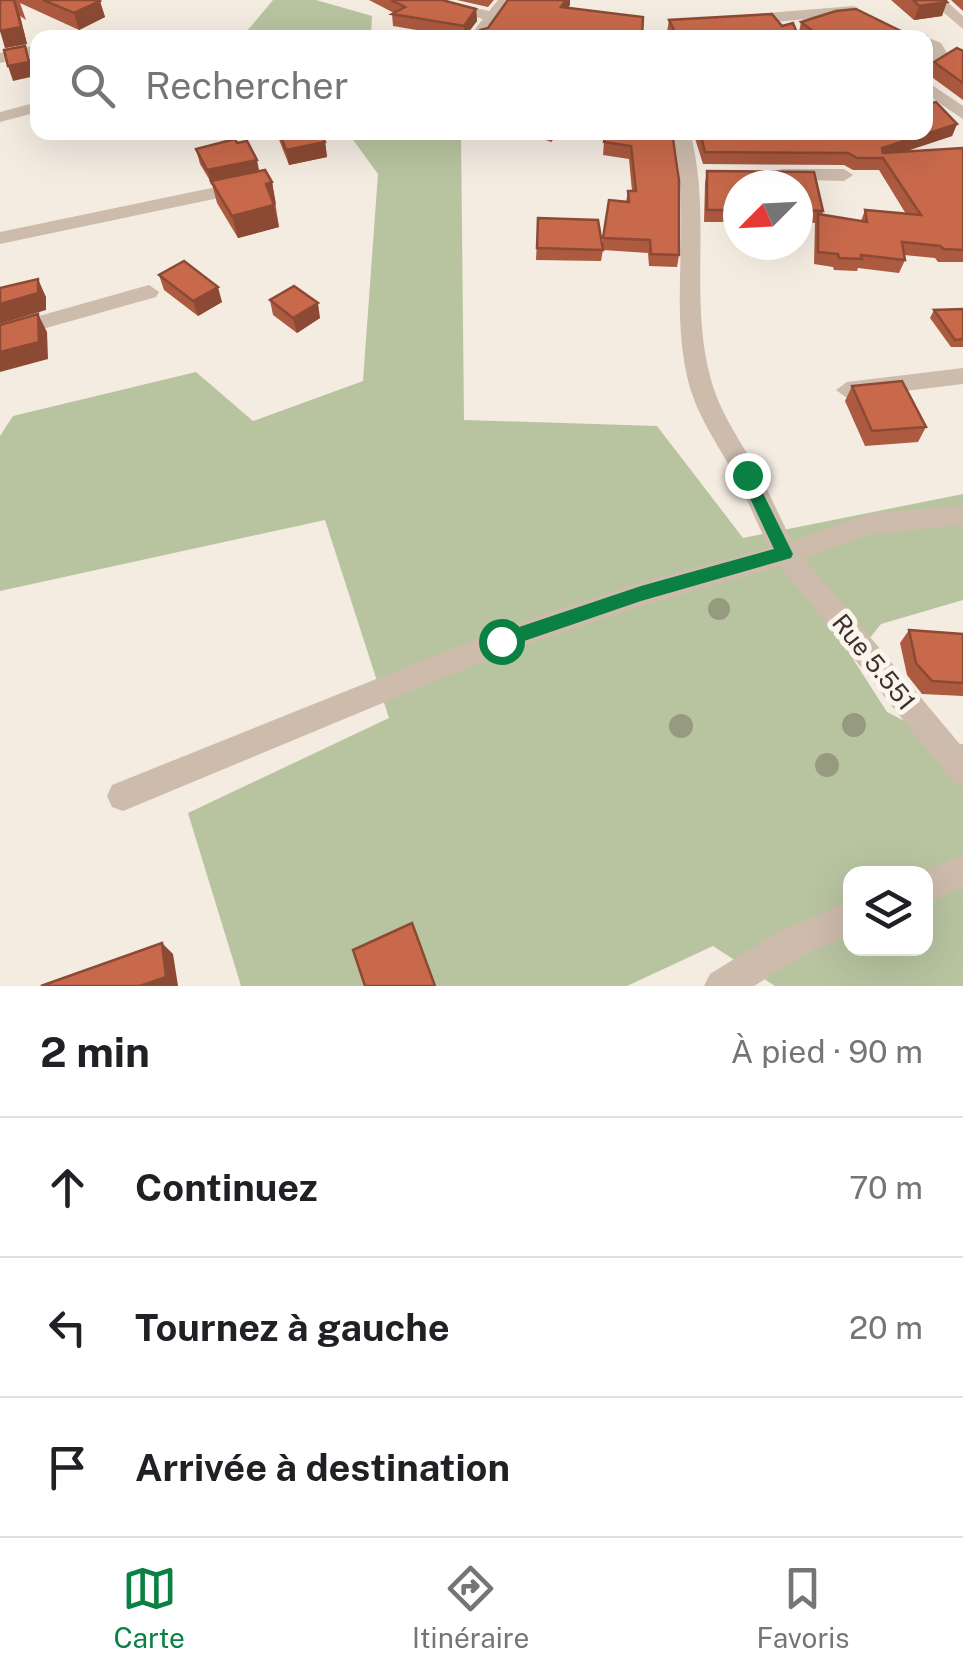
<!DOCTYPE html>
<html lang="fr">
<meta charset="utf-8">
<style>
:root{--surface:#fff;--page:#f6f6f6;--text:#202124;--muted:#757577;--line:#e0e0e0;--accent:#0b8043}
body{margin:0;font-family:"Public Sans",sans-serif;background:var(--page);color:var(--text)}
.controls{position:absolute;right:30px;bottom:30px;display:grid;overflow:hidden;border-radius:20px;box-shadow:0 10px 40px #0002}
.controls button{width:90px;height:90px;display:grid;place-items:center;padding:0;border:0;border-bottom:2px solid var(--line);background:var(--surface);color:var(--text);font:50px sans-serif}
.compass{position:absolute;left:723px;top:170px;width:90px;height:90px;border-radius:50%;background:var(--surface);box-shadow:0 10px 40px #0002;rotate:246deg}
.stop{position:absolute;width:30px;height:30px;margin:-22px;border:8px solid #0b8043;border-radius:50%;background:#fff}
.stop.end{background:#0b8043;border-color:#fff;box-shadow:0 2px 10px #0008}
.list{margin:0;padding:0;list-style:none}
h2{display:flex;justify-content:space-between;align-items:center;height:130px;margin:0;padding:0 40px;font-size:42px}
h2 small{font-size:32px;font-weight:400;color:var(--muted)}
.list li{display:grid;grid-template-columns:65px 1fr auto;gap:30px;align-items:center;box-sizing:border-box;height:140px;padding:0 40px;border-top:2px solid var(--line)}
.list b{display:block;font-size:38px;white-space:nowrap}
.list em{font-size:32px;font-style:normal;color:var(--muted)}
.icon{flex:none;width:55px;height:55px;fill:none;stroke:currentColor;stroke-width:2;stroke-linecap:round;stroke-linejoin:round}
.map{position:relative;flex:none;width:963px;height:986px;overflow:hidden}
.search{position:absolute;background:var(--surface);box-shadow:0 10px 40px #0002;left:30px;right:30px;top:30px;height:110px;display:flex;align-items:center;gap:25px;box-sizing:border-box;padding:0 35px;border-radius:20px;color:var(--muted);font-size:38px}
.sheet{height:550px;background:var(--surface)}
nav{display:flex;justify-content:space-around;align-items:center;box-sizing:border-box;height:140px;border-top:2px solid var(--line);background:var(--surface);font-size:28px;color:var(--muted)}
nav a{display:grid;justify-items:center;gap:5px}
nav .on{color:var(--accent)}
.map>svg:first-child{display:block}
</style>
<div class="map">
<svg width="963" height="986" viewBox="0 0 963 986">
<rect width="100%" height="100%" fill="#f4ebe1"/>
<g fill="#b8c4a0" fill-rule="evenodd">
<polygon points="273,0 316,0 372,16 371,37 242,37"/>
<path d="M348,133H461L464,420L657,426L743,538L963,494V600L881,624L853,659L887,712L948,743L963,744V986H775L713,946L627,986H241L188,813L389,718L325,520L0,591V436L13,416L196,372L253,421L363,381L378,174ZM850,874H926V948H850Z"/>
</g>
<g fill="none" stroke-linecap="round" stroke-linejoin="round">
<g fill="#cdbbac" fill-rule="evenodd">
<polygon points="413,0 440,0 489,11 498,0 513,0 485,38 468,38 483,19"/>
<polygon points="929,0 945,0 963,16 963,29"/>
<polygon points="853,6 858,8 858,14 744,25 736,20 744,15"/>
<polygon points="926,37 941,43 950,58 926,73 926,61 933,57 926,48"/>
<polygon points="38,45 38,55 0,63 0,53"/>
<polygon points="926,81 963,106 963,119 926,94"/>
<polygon points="38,102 38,112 0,122 0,112"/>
<path d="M672,132H690C712,212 689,296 710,376C719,412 740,440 758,472C770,494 780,518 792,541L870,514L963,505V525L871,534L804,558L963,748V786L952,781L780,566L641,606L508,651L123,811L112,807L107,796L112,785L501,629L641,582L769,548C758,525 748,501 736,478C718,444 695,414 687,376C669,295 693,212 672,132Z"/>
<polygon points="782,169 844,169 853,175 844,181 775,179 775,171"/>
<polygon points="245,181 254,187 252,191 0,244 0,232"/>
<polygon points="149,285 159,292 156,297 0,341 0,327"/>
<polygon points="963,368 963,384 847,398 836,390 847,382"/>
<polygon points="963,855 963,888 926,903 926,874 919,874"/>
<polygon points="850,901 850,935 805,954 754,986 704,986 710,974 781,930"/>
</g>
</g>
<g fill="#969b7f">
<circle cx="719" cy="609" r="11"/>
<circle cx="854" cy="725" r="12"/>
<circle cx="681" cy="726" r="12"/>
<circle cx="827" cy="765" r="12"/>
</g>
<g fill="#ac5a40">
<polygon points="0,0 99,0 105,17 79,30 20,3 26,20 20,16 27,44 5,48"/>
<polygon points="369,0 442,0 476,9 477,21 464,38 393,26 392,14 394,13"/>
<polygon points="457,0 494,0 488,7"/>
<polygon points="891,0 945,0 942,16 914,20"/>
<polygon points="951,0 963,0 963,11"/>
<polygon points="856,9 901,31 926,36 931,45 926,62 926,38 805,38 799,32 801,22 836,11"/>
<polygon points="669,20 782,26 799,38 670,38 667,32"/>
<polygon points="963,51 963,100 929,75 934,62"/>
<polygon points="936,102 957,124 952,136 905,151 963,148 963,262 938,262 935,258 904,255 905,260 899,273 858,268 857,271 834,270 833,267 814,264 815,223 798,222 798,185 738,185 738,222 704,222 705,183 707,171 814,172 823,211 822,215 861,221 865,210 906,214 879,170 853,170 844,165 703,164 693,132 899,132 900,136 902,132 926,132 926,104"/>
<polygon points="276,132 321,132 325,142 327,157 289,165"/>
<polygon points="525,132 559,132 551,142"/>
<polygon points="672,132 679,255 677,267 649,266 648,253 603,250 601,261 536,260 538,218 602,247 609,200 626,202 628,191 632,191 629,159 603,155 604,142"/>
<polygon points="196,149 259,171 272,182 279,227 238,238 217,203 212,184 200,164"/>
<polygon points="159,275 222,302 198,316 164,290"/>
<polygon points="270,300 320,318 297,333 273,315"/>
<polygon points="963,309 963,347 951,347 930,318 934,310"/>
<polygon points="852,386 926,427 918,442 865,446 845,401"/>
<polygon points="909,630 963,634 963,696 922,694 907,675 900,643"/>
</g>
<g fill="#8c4a34">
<polygon points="15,0 20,16 27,44 5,48 0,31"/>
<polygon points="566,0 570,0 570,5 560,19 561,7"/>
<polygon points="100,1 105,17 79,30 74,13"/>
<polygon points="947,2 942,16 914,20 919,6"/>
<polygon points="476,9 477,21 464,38 464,26"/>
<polygon points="25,46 35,76 13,81 8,66"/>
<polygon points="957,124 952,136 883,159 882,148"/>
<polygon points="552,132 559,132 551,142"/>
<polygon points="325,142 327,157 289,165 286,150"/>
<polygon points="257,160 260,175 211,181 212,184 211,185 207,170"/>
<polygon points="272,182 276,204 270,206 266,184"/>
<polygon points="274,205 279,227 238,238 232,216"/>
<polygon points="38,279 46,297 46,310 0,324 0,304"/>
<polygon points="218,287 222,302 198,316 193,301"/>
<polygon points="318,303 320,318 297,333 293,318"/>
<polygon points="38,314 47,332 48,359 0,372 0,352"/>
<polygon points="162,943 173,954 178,986 140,986"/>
</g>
<g fill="#c8694b" stroke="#8c4a34" stroke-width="2.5">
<polygon points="0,0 14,0 21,27 0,31"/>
<polygon points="43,0 99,0 100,1 74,13"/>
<polygon points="391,0 442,0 476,9 464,26 392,14 405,7"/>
<polygon points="508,0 566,0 561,7 643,17 642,38 475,38 480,30 488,28"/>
<polygon points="913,0 945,0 947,2 919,6"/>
<polygon points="856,9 901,31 926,36 931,45 926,50 926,60 926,38 885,38 880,35 878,38 822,38 801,22 836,11"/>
<polygon points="772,14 782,26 793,23 799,38 678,38 669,20"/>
<polygon points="25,46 29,62 8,66 4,50"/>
<polygon points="957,48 963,51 963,83 934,62"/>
<polygon points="936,102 957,124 882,148 883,153 963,148 963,250 944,249 940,246 902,242 905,260 861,255 862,259 839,258 838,254 818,252 818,214 867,222 865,210 921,215 883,158 857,158 848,153 705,152 700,132 899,132 900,136 902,132 926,132 926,104"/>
<polygon points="279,132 321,132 325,142 286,150"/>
<polygon points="606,132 672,132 679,180 679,255 651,254 650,240 603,238 609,200 629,202 628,191 636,191 631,146 604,142"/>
<polygon points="235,139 237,143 247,141 257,160 207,170 196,149"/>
<polygon points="265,170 272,182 266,184 274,205 232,216 211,181"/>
<polygon points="707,171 814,172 823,211 798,210 798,185 738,185 738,210 707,210"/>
<polygon points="538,218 598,220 603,250 537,248"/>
<polygon points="184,261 218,287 193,301 159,275"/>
<polygon points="38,279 38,293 0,304 0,288"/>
<polygon points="294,286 318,303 293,318 270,300"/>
<polygon points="963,309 963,339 955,340 934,310"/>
<polygon points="38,314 39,342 0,352 0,325"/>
<polygon points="902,381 926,427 872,431 852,386"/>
<polygon points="909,630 963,634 963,683 932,681 916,663"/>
<polygon points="412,923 435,986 365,986 353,950"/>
<polygon points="162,943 166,977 140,986 41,986"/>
</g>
<polygon fill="#0b8043" points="747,469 752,471 793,554 791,558 641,601 501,649 494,646 494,635 501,633 641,586 774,549 739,475"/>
<g text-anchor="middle" stroke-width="10" stroke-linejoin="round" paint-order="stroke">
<g font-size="25" fill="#3b302b" stroke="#fbf5ee">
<text transform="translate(874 662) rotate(51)" y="9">Rue 5.551</text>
</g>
</g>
</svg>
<div class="controls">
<button><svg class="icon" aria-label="layers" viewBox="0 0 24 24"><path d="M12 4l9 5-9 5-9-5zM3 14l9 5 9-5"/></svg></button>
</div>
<svg class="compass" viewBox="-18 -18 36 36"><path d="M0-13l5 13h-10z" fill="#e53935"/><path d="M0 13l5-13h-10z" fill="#757577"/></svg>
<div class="stop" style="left:501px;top:641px"></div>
<div class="stop end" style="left:747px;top:475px"></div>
<div class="search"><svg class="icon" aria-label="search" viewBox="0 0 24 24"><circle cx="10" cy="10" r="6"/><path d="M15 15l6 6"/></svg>Rechercher</div>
</div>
<section class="sheet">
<h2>2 min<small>À pied · 90 m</small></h2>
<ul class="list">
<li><svg class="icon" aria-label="ahead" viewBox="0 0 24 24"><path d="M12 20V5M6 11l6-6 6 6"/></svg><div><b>Continuez</b></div><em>70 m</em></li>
<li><svg class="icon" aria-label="left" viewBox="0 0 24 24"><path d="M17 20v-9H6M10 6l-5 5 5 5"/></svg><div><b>Tournez à gauche</b></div><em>20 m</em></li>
<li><svg class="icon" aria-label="arrive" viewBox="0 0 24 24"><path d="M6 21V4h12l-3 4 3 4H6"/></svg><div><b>Arrivée à destination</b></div></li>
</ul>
</section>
<nav>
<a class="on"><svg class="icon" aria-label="map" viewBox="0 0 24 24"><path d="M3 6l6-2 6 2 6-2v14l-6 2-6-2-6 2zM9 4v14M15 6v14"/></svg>Carte</a>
<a><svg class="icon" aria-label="directions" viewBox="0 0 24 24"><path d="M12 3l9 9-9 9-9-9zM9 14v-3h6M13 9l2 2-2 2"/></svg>Itinéraire</a>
<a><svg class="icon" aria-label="saved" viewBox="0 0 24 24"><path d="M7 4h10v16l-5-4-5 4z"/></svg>Favoris</a>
</nav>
